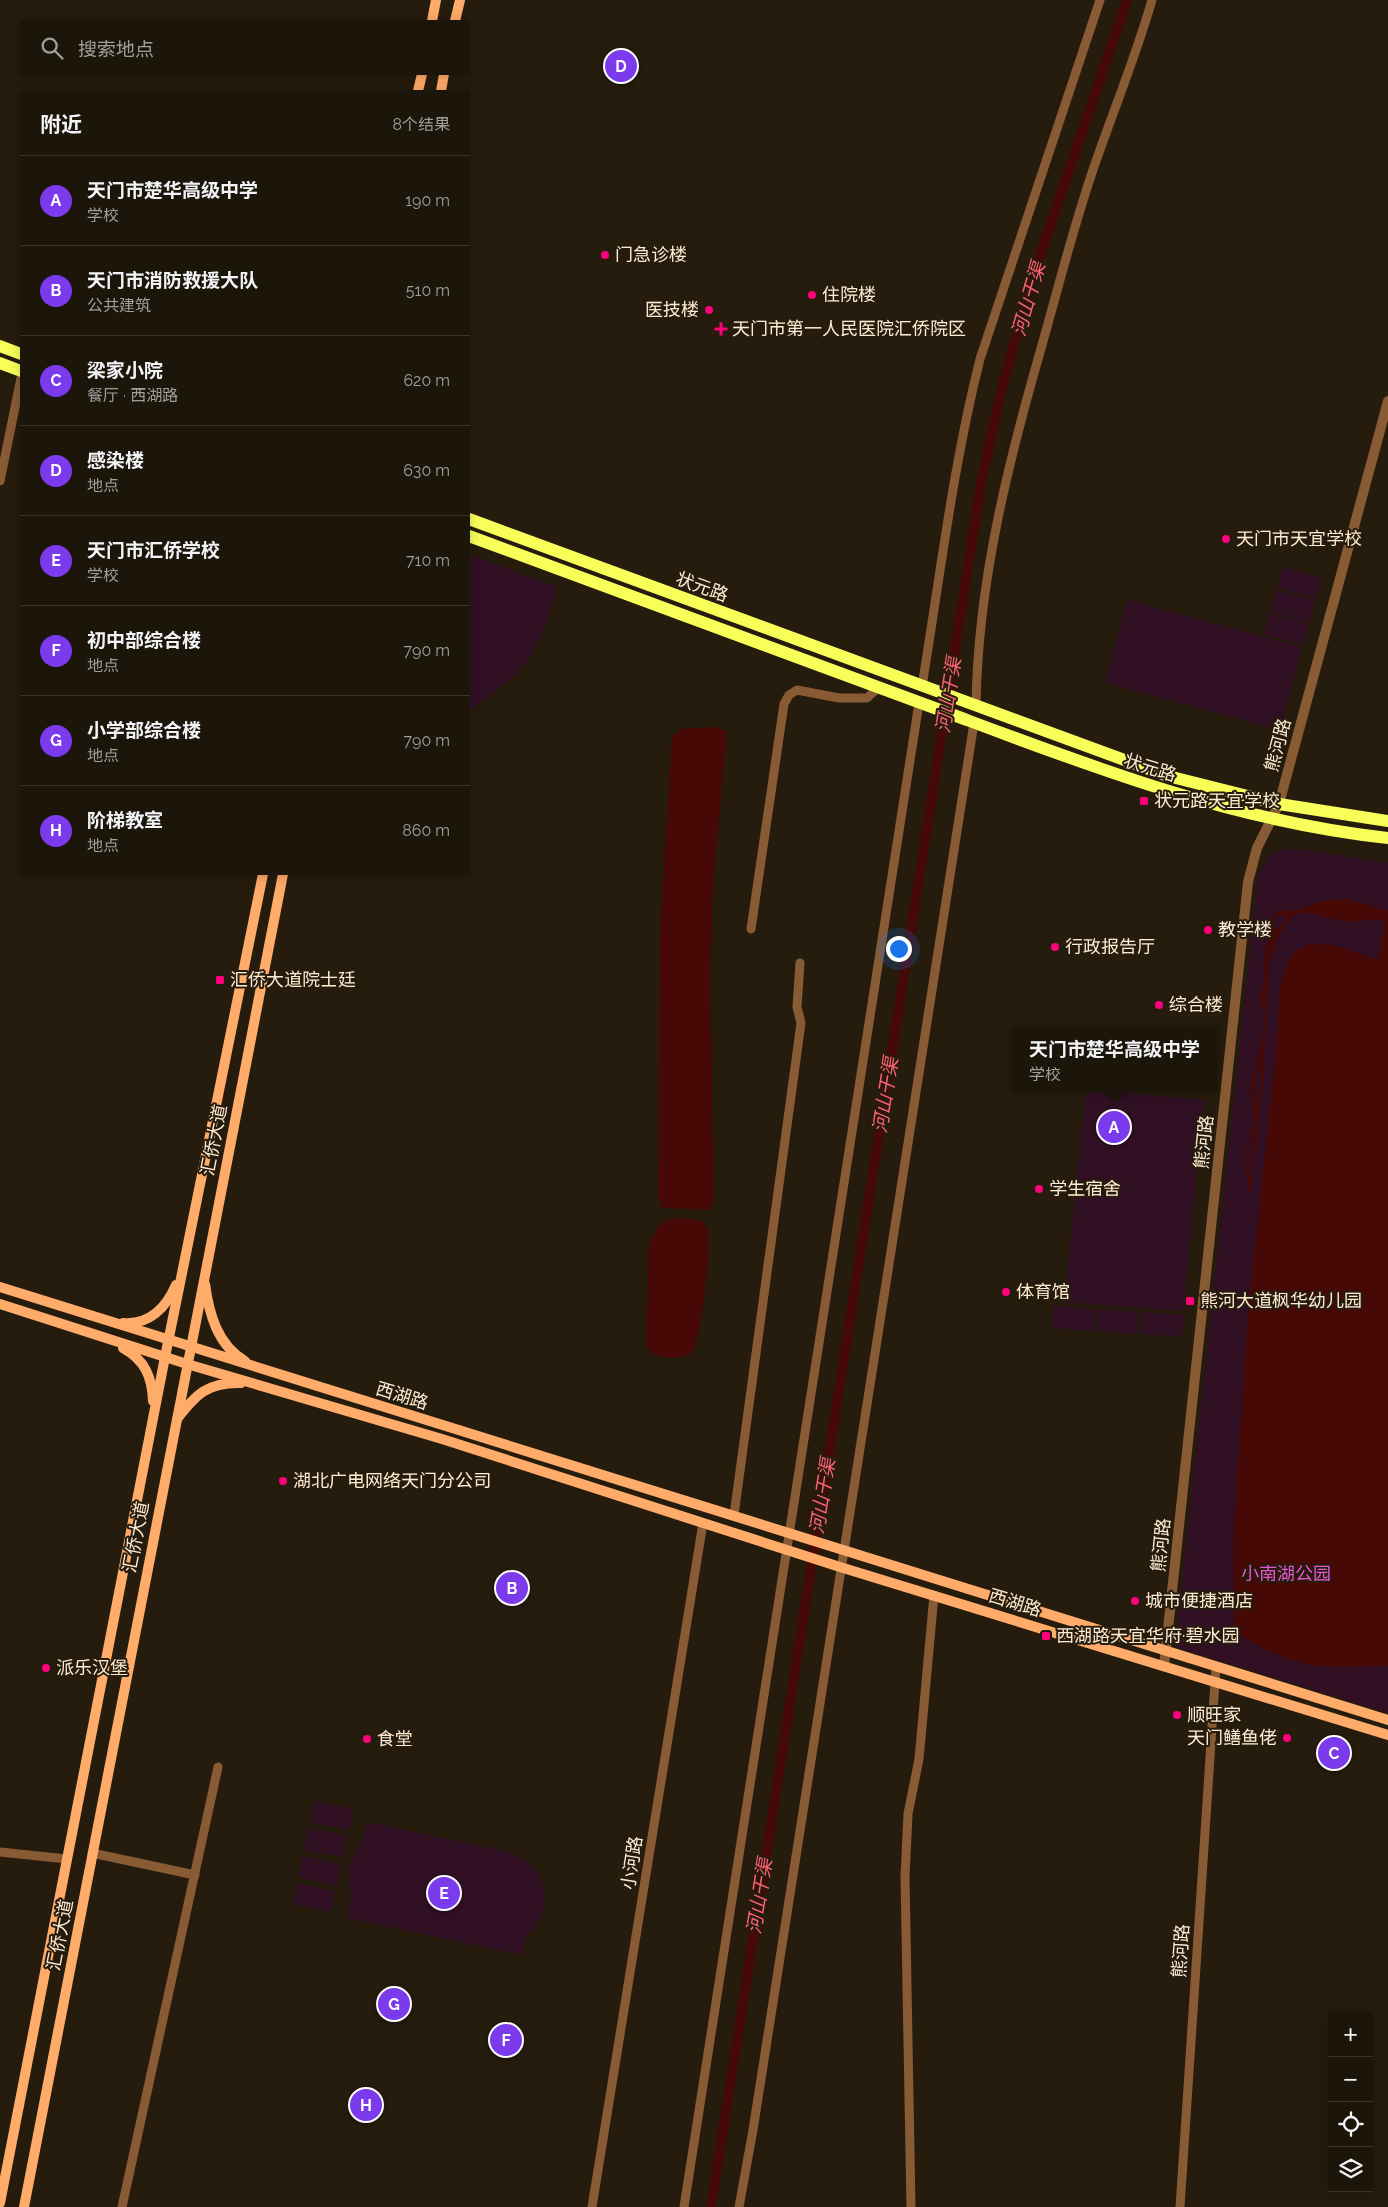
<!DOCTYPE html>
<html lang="zh">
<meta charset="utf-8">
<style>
:root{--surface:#1c150a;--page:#292218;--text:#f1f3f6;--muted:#a09f9c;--line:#3a342b;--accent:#7c3aed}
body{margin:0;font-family:Raleway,"Noto Sans SC",sans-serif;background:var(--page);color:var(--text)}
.controls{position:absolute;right:15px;bottom:15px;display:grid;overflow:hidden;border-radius:0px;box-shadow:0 2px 12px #0003}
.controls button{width:45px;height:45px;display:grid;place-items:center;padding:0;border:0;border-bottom:1px solid var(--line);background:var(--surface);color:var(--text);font:25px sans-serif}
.you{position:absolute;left:898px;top:948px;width:18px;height:18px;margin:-12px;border:4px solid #fff;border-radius:50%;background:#1a73e8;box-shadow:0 0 0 8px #1a73e833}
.badge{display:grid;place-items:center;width:32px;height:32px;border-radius:50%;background:var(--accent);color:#fff;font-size:16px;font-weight:700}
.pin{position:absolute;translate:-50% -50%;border:2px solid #fff;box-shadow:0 1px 5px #0006}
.popup{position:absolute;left:1012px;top:1027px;width:205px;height:65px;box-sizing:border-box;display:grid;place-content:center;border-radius:0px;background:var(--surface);filter:drop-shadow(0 1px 4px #0005);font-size:16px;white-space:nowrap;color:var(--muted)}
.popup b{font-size:19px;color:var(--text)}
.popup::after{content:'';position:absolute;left:50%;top:100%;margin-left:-10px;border:10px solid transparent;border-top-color:var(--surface)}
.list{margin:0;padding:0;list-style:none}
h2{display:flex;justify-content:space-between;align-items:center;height:65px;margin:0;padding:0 20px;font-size:21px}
h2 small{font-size:16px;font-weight:400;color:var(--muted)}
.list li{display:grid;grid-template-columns:32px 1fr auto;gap:15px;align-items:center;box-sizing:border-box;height:90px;padding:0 20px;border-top:1px solid var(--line)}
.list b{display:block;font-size:19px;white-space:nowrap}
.list p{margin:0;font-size:16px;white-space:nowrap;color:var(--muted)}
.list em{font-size:16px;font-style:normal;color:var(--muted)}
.icon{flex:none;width:28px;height:28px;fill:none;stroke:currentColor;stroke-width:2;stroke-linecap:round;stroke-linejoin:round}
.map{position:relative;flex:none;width:1388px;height:2207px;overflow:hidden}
.search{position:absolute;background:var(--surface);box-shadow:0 2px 12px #0003;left:20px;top:20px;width:450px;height:55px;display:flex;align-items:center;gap:12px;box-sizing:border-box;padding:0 18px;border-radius:0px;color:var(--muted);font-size:19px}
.panel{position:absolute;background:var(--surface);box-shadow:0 2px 12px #0003;left:20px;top:90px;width:450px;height:785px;border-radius:0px}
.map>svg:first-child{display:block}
</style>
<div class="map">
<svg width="1388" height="2207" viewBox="0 0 1388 2207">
<rect width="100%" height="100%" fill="#261c0d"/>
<g fill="#311024">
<path d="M469,554L557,587C540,652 526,674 469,710Z"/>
<polygon points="1283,567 1322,578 1316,599 1277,588"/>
<polygon points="1276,590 1315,601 1309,622 1270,611"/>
<polygon points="1127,600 1302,647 1280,730 1105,683"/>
<polygon points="1270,613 1309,624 1303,645 1264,634"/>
<polygon points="1282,849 1300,849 1388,863 1388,1713 1175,1647 1258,874 1270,854"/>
<polygon points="1086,1089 1204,1100 1183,1311 1064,1302"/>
<polygon points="1053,1306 1095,1309 1093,1331 1052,1328"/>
<polygon points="1097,1309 1139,1312 1137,1334 1096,1331"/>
<polygon points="1142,1312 1184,1315 1182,1337 1141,1334"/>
<polygon points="314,1801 353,1809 349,1830 310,1822"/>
<path d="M367,1822L505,1851C534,1858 554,1887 541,1917C538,1925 532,1929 527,1936C524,1941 523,1949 522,1955L347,1918L351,1897L348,1870L355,1853L362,1844Z"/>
<polygon points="308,1828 347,1836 343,1857 304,1850"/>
<polygon points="303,1856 341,1864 337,1885 298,1877"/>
<polygon points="297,1883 335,1891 331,1912 293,1904"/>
</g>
<g fill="#460906" fill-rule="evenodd">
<polygon points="714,727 727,731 713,886 710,975 714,1201 710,1210 661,1208 658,1197 660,930 672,736 681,729"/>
<path d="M1348,899L1388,911V1666C1335,1667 1309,1672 1260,1647C1250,1641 1238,1637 1234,1626L1233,1544L1248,1312L1275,1061L1280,985L1288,961L1294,952L1309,944L1335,945L1378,960L1384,924L1382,919L1345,922L1305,912L1291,917L1278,937L1269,962L1263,1085L1250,1193H1248V1177L1244,1169L1245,1151L1255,1123L1250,1086L1263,1037L1264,1015L1260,999L1264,982L1265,953L1273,916L1279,910L1293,911L1322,901ZM1281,914L1285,917V922L1279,928L1274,927V919ZM1261,1058L1260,1095L1256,1109L1254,1081ZM1253,1136L1251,1173L1249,1175C1243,1165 1246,1145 1253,1136Z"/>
<path d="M670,1219C679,1219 696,1216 704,1223C709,1227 709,1238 709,1244C709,1261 701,1339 693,1350C688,1358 680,1357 672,1358C661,1358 653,1355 646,1346L649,1246L659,1224Z"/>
</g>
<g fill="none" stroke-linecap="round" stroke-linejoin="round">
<polyline stroke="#460906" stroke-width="10" points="711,2207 981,483 1002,388 1029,288 1127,0"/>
<g stroke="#885b35" stroke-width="9">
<polyline points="0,481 21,378"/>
<path d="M922,686C940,577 953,466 980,359L1100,0"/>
<path d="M976,705C978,582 1008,463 1042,345C1059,285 1074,224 1095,164C1114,109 1136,56 1152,0"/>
<polyline points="751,929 784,704 789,695 797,690 839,698 867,698 877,689"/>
<polyline points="734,1515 801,1023 797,1007 800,963"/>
<polyline points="0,1852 67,1859"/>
<polyline points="92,1853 195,1875"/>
<polyline points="122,2207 218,1767"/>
<polyline points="592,2207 703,1523"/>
<polyline points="684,2207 919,703"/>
<polyline points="739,2207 753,2130 974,723"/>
<polyline points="911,2207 905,1876 908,1814 919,1759 934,1595"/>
<polyline points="1180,2207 1216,1667"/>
</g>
<polyline stroke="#885b35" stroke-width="10" points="1164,1666 1248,882 1257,848 1279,804 1388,401"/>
<g stroke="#ffab69" stroke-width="10">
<polyline points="432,21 436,0"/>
<polyline points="455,21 460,0"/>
<polyline points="418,91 422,74"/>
<polyline points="441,91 444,74"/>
<path d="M205,1284C209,1313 217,1345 245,1361"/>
<polyline points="0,1287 1388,1720"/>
<polyline points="0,1304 187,1364 442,1439 840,1567 1388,1735"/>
<path d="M123,1323C149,1325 166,1308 176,1285"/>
<path d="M123,1348C145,1360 152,1377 153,1401"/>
<path d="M177,1419C196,1394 208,1382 241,1383"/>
<polyline points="0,2203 165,1357 263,874"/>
<polyline points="24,2207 283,874"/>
</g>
<g stroke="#f8ff59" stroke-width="12">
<polyline points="0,346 21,354"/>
<polyline points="0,363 21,371"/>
<polyline points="469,519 1168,776 1279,804 1388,821"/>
<path d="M469,536C635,598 801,659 967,720C1105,772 1240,822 1388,838"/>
</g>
</g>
<g fill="#fd007b" stroke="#261c0d" stroke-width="2">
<circle cx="605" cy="255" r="5"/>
<circle cx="812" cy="295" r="5"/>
<circle cx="709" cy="310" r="5"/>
<path d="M718.5 321.5h5v5h5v5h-5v5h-5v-5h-5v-5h5z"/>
<circle cx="1226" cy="539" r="5"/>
<rect x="1139" y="796" width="10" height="10" rx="2.5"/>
<circle cx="1208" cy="930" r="5"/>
<circle cx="1055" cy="947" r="5"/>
<rect x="215" y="975" width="10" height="10" rx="2.5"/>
<circle cx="1159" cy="1005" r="5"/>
<circle cx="1039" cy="1189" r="5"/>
<circle cx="1006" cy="1292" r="5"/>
<rect x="1185" y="1296" width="10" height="10" rx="2.5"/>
<circle cx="283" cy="1481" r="5"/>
<circle cx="1135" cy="1601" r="5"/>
<rect x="1041" y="1631" width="10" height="10" rx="2.5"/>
<circle cx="46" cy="1668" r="5"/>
<circle cx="1177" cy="1715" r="5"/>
<circle cx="1287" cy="1738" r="5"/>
<circle cx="367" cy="1739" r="5"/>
</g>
<g text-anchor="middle" stroke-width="4" stroke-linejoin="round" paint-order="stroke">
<g font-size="18" fill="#ffead2" stroke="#261c0d" text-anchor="start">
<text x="615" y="261">门急诊楼</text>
<text x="822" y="301">住院楼</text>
<text x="699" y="316" text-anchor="end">医技楼</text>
<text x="732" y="335">天门市第一人民医院汇侨院区</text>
<text x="1236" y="545">天门市天宜学校</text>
<text x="1154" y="807">状元路天宜学校</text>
<text x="1218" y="936">教学楼</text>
<text x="1065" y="953">行政报告厅</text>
<text x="230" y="986">汇侨大道院士廷</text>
<text x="1169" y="1011">综合楼</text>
<text x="1049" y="1195">学生宿舍</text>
<text x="1016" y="1298">体育馆</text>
<text x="1200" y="1307">熊河大道枫华幼儿园</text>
<text x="293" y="1487">湖北广电网络天门分公司</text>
<text x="1145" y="1607">城市便捷酒店</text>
<text x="1056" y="1642">西湖路天宜华府·碧水园</text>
<text x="56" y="1674">派乐汉堡</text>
<text x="1187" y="1721">顺旺家</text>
<text x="1277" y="1744" text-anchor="end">天门鳝鱼佬</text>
<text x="377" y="1745">食堂</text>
</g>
<g font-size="18" fill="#ffead2" stroke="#261c0d">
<text transform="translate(702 587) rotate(20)" y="6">状元路</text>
<text transform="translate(1278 745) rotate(-75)" y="6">熊河路</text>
<text transform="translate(1150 768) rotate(17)" y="6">状元路</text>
<text transform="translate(214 1140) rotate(-79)" y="6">汇侨大道</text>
<text transform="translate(1204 1142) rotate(-84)" y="6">熊河路</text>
<text transform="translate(402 1396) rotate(17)" y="6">西湖路</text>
<text transform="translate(136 1537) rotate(-79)" y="6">汇侨大道</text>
<text transform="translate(1161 1545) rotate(-84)" y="6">熊河路</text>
<text transform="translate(1015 1603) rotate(17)" y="6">西湖路</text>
<text transform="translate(632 1863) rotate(-81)" y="6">小河路</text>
<text transform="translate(60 1935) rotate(-79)" y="6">汇侨大道</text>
<text transform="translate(1181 1951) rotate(-86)" y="6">熊河路</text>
</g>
<g font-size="18" fill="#e855d0" stroke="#261c0d">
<text x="1286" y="1580">小南湖公园</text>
</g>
<g font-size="19" font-style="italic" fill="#ff6074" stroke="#261c0d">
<text transform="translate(1028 299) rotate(-74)" y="7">河山干渠</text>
<text transform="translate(948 695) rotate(-81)" y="7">河山干渠</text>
<text transform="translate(885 1095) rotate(-81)" y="7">河山干渠</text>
<text transform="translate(822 1496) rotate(-81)" y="7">河山干渠</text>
<text transform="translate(759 1896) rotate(-81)" y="7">河山干渠</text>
</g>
</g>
</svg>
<div class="controls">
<button>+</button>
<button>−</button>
<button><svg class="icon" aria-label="locate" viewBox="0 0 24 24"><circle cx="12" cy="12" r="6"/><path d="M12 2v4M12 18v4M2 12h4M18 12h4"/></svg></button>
<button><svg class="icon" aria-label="layers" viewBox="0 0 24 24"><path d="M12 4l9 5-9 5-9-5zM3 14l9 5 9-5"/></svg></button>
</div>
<div class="you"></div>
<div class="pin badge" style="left:1114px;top:1127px">A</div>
<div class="popup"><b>天门市楚华高级中学</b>学校</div>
<div class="pin badge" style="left:512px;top:1588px">B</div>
<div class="pin badge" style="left:1334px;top:1753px">C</div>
<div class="pin badge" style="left:621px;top:66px">D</div>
<div class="pin badge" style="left:444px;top:1893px">E</div>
<div class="pin badge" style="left:506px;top:2040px">F</div>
<div class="pin badge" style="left:394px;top:2004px">G</div>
<div class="pin badge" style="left:366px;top:2105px">H</div>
<div class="search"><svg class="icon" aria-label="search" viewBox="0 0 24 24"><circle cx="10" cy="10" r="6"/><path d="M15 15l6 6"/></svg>搜索地点</div>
<section class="panel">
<h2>附近<small>8个结果</small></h2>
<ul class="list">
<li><span class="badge">A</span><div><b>天门市楚华高级中学</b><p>学校</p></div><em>190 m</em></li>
<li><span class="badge">B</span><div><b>天门市消防救援大队</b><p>公共建筑</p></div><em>510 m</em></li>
<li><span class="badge">C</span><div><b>梁家小院</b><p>餐厅 · 西湖路</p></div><em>620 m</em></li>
<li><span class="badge">D</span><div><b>感染楼</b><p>地点</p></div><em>630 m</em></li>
<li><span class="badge">E</span><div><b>天门市汇侨学校</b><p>学校</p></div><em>710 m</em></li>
<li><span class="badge">F</span><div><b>初中部综合楼</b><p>地点</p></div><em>790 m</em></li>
<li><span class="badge">G</span><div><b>小学部综合楼</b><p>地点</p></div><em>790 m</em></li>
<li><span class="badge">H</span><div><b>阶梯教室</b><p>地点</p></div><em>860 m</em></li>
</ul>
</section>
</div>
